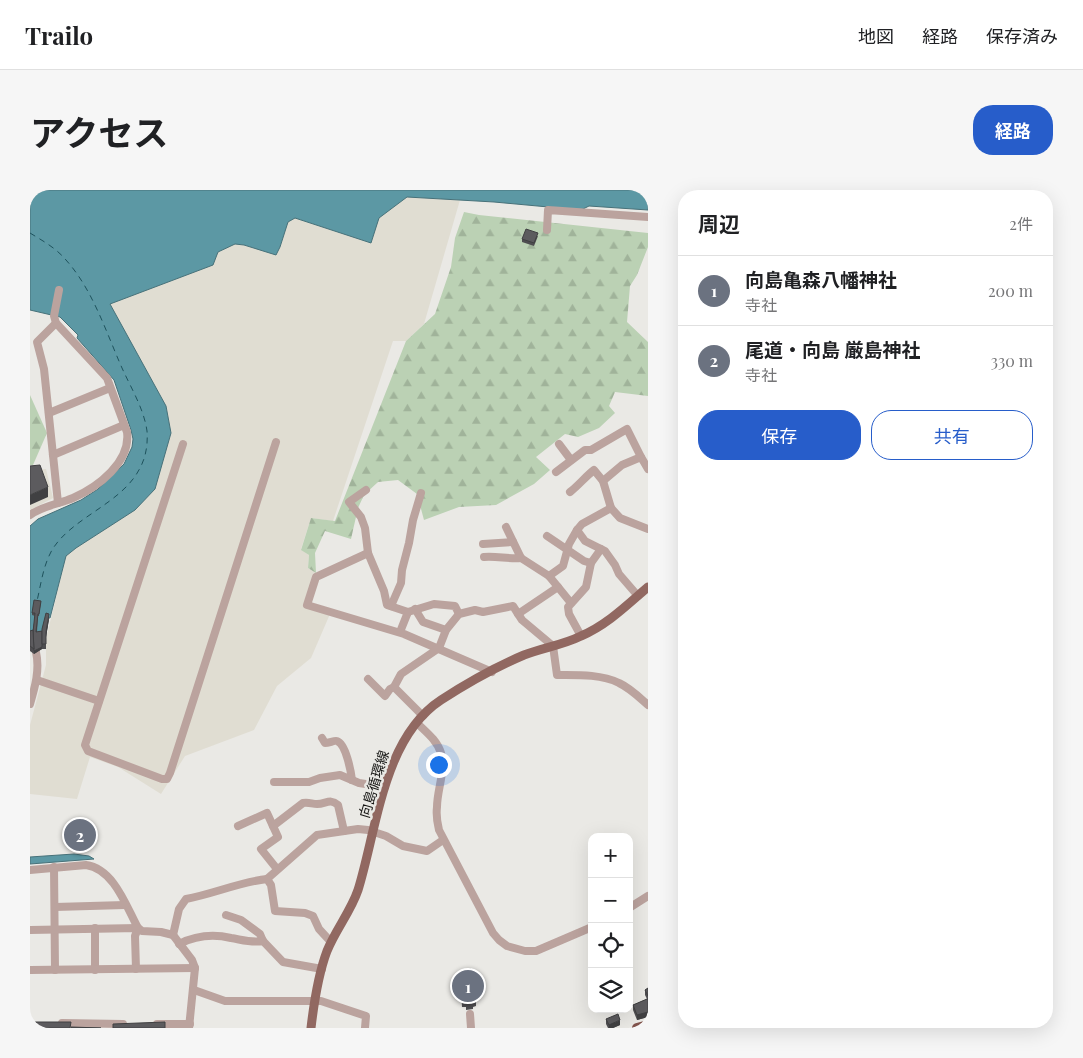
<!DOCTYPE html>
<html lang="ja">
<meta charset="utf-8">
<style>
:root{--surface:#fff;--page:#f6f6f6;--text:#202124;--muted:#757577;--line:#e0e0e0;--accent:#275dca}
body{margin:0;font-family:"Playfair Display","Noto Sans JP",serif;background:var(--page);color:var(--text)}
.controls{position:absolute;right:15px;bottom:15px;display:grid;overflow:hidden;border-radius:10px;box-shadow:0 5px 20px #0002}
.controls button{width:45px;height:45px;display:grid;place-items:center;padding:0;border:0;border-bottom:1px solid var(--line);background:var(--surface);color:var(--text);font:25px sans-serif}
.you{position:absolute;left:408px;top:574px;width:18px;height:18px;margin:-12px;border:4px solid #fff;border-radius:50%;background:#1a73e8;box-shadow:0 0 0 8px #1a73e833}
.badge{display:grid;place-items:center;width:32px;height:32px;border-radius:50%;background:var(--accent);color:#fff;font-size:16px;font-weight:700}
.pin{position:absolute;translate:-50% -50%;border:2px solid #fff;box-shadow:0 1px 5px #0006}
.list{margin:0;padding:0;list-style:none}
h2{display:flex;justify-content:space-between;align-items:center;height:65px;margin:0;padding:0 20px;font-size:21px}
h2 small{font-size:16px;font-weight:400;color:var(--muted)}
.list li{display:grid;grid-template-columns:32px 1fr auto;gap:15px;align-items:center;box-sizing:border-box;height:70px;padding:0 20px;border-top:1px solid var(--line)}
.list b{display:block;font-size:19px;white-space:nowrap}
.list p{margin:0;font-size:16px;white-space:nowrap;color:var(--muted)}
.list em{font-size:16px;font-style:normal;color:var(--muted)}
.actions{display:flex;gap:10px;padding:15px 20px}
.actions a{flex:1;padding:11px 0;border:1px solid var(--accent);border-radius:20px;text-align:center;font-size:18px;color:var(--accent)}
.actions .main{background:var(--accent);color:#fff}
.icon{flex:none;width:28px;height:28px;fill:none;stroke:currentColor;stroke-width:2;stroke-linecap:round;stroke-linejoin:round}
.map{position:relative;flex:none;width:618px;height:838px;overflow:hidden;border-radius:20px}
header{display:flex;align-items:center;gap:30px;box-sizing:border-box;height:70px;padding:0 25px;background:var(--surface);border-bottom:1px solid var(--line)}
header strong{font-size:24px}
nav{display:flex;gap:28px;margin-inline-start:auto;font-size:18px}
.intro{display:flex;align-items:center;justify-content:space-between;box-sizing:border-box;height:120px;padding:0 30px}
h1{margin:0;font-size:35px}
.button{padding:12px 22px;border-radius:20px;background:var(--accent);color:#fff;font-size:18px;font-weight:700}
main{display:flex;gap:30px;padding:0 30px}
aside{flex:1;background:var(--surface);border-radius:20px;box-shadow:0 5px 20px #0002}
.map>svg:first-child{display:block}
</style>
<header>
<strong>Trailo</strong>
<nav><a>地図</a><a>経路</a><a>保存済み</a></nav>
</header>
<div class="intro"><h1>アクセス</h1><a class="button">経路</a></div>
<main>
<div class="map">
<svg width="618" height="838" viewBox="0 0 618 838">
<defs>
<pattern id="forest-firs" width="22" height="20" patternUnits="userSpaceOnUse" patternTransform="scale(1.25)"><rect width="22" height="20" fill="#bbd1b4"/><path d="M5 1l3.5 6h-7zM16 11l3.5 6h-7z" fill="#a0b39a"/></pattern>
</defs>
<rect width="100%" height="100%" fill="#eae9e5"/>
<g fill="#e0ddd2">
<polygon points="377,7 430,10 394,134 376,151 363,151 303,331 281,328 271,359 279,365 278,378 286,383 275,415 300,424 281,468 247,496 224,540 155,566 131,604 88,577 60,567 47,609 0,604 0,535 16,475 16,449 36,366 46,358 105,320 125,299 141,243 136,216 80,114 183,75 188,62 205,54 214,55 246,65 250,57 258,32 265,28 340,53 349,28"/>
<polygon points="16,279 23,308 0,320 0,280"/>
</g>
<g fill="url(#forest-firs)">
<polygon points="434,22 449,25 618,43 618,57 607,85 600,96 597,132 618,152 618,206 585,202 579,216 585,223 569,238 548,247 535,244 506,267 520,280 504,294 466,315 429,317 394,330 387,304 368,290 348,292 334,305 328,318 321,349 295,341 285,363 286,383 278,378 279,365 271,360 281,328 305,331 376,151 405,124 421,77 425,48"/>
<polygon points="0,205 17,243 3,275 0,275"/>
</g>
<g fill="#5c98a4" stroke="#477179">
<polygon points="0,0 618,0 618,20 559,16 551,20 464,12 377,7 349,28 341,53 265,28 258,32 250,57 246,65 214,55 205,54 188,62 183,75 80,114 136,216 141,243 125,299 105,320 46,358 36,366 20,428 16,428 12,443 0,445 0,336 8,329 51,310 68,299 94,274 102,257 103,249 101,240 84,190 47,148 48,145 30,127 0,120"/>
<polygon points="44,664 59,666 64,669 0,674 0,667"/>
</g>
<g fill="none" stroke-linecap="round" stroke-linejoin="round">
<path stroke="#1e525c" stroke-width="1" stroke-dasharray="6 5" stroke-linecap="butt" d="M0,43C13,51 26,58 36,70C63,100 76,142 92,178C101,198 114,219 117,241C118,254 116,267 110,278C92,314 42,327 22,360C13,376 11,394 7,411"/>
<g stroke="#bba39e" stroke-width="8">
<polyline points="517,40 518,20 618,27"/>
<polyline points="26,133 7,152 14,179 28,313"/>
<polyline points="19,223 80,198"/>
<polyline points="153,254 55,555 58,561 132,589 137,589 140,583 246,252"/>
<polyline points="529,254 541,270"/>
<polyline points="23,265 94,235"/>
<polyline points="526,282 555,260 561,260 597,239 611,267"/>
<polyline points="573,291 592,275 611,267 618,279"/>
<polyline points="336,300 319,312 331,327 335,338 338,363 354,401 357,415 378,422 370,442"/>
<path d="M540,302C549,295 555,287 564,280L573,291L581,318"/>
<path d="M0,325C12,316 29,314 43,308C68,297 101,272 97,242L77,188L26,133L24,126L29,100"/>
<polyline points="476,337 491,368 519,386 541,413"/>
<polyline points="517,346 554,371 561,373"/>
<polyline points="453,354 483,352"/>
<polyline points="338,363 286,387 277,415 374,444 462,482"/>
<path d="M454,367C467,366 478,369 491,368"/>
<polyline points="519,386 533,376 539,354 547,340"/>
<polyline points="608,406 589,384 585,375 575,361 555,351 547,340 552,334 581,318 590,328 618,339"/>
<polyline points="361,416 371,393 372,380 379,353 383,330 391,303"/>
<polyline points="385,419 393,432 416,440"/>
<polyline points="378,422 404,414 425,416 429,424"/>
<polyline points="488,424 528,397"/>
<polyline points="551,446 539,424 538,417 556,397 561,373 571,359"/>
<polyline points="338,489 355,506 360,499 364,497"/>
<polyline points="7,490 69,511"/>
<path d="M0,514C5,497 10,480 6,462"/>
<path d="M393,526L364,497L371,484L409,458L416,440L429,424L445,420L453,422L483,416L492,430L523,456L527,485C547,485 571,484 589,493C600,498 609,507 618,515"/>
<path d="M387,533C396,542 407,550 411,563C416,580 407,600 407,617C406,625 407,632 409,640L463,743L469,750L477,756L495,761H506L562,737"/>
<path d="M292,548L295,553C299,553 305,550 307,551C316,554 321,582 322,590"/>
<polyline points="244,592 279,592 290,588 310,585 329,593 355,597"/>
<polyline points="208,636 237,623 248,647 231,659 247,679"/>
<path d="M243,636L273,613C279,612 282,614 287,614C296,614 300,608 308,615L314,641"/>
<polyline points="24,677 25,780"/>
<path d="M0,680L56,675C84,679 96,716 108,738L112,741L131,742L143,745L162,770L165,778L159,838"/>
<polyline points="237,689 287,645 328,639 338,640 356,646 373,656 397,661 413,650"/>
<polyline points="25,717 95,715"/>
<polyline points="599,718 618,706"/>
<polyline points="196,725 211,730 230,744 233,751 253,772 292,779"/>
<polyline points="65,738 65,780"/>
<polyline points="0,740 108,738 105,746 106,779"/>
<path d="M143,745L149,719L156,709C183,704 210,692 237,689L241,695L245,721L275,723L283,726L289,739L301,752"/>
<path d="M149,754C165,746 184,744 201,748C213,750 222,753 233,751"/>
<polyline points="0,780 165,778"/>
<polyline points="164,800 195,811 291,811 336,826 335,838"/>
<polyline points="440,824 441,838"/>
<polyline points="32,833 93,834"/>
<polyline points="127,834 160,834"/>
</g>
<path stroke="#916861" stroke-width="9" d="M281,838C284,812 288,785 297,761C306,739 321,721 328,700C347,639 353,548 411,510C434,495 468,476 494,465C512,458 533,455 551,446C577,435 597,415 618,397"/>
<polyline stroke="#81524b" stroke-width="10" points="607,838 618,835"/>
</g>
<g fill="#4f4e51">
<polygon points="508,46 504,56 492,52 492,49"/>
<polygon points="11,411 9,426 8,426 7,442 12,441 19,429 16,447 16,459 12,459 4,464 0,461 0,441 3,440 5,426 2,425 2,423"/>
<polygon points="433,780 443,799 446,809 446,816 443,817 443,819 436,820 436,817 432,817 431,799 434,799"/>
<polygon points="618,798 618,827 607,830 603,820 603,815 617,809 615,805 615,800"/>
<polygon points="576,829 590,835 583,838 578,838 576,834"/>
</g>
<g fill="#404042">
<polygon points="18,297 18,307 0,315 0,305"/>
<polygon points="19,424 19,429 16,447 16,442"/>
<polygon points="12,457 12,459 4,464 4,461"/>
<polygon points="618,822 618,827 607,830 607,825"/>
<polygon points="590,830 590,835 583,838 579,838 579,835"/>
</g>
<g fill="#5c5b5e" stroke="#404042">
<polygon points="496,39 508,43 504,53 492,49"/>
<polygon points="10,275 18,297 0,305 0,276"/>
<polygon points="4,410 11,411 9,424 8,424 6,442 12,441 12,457 4,461 3,442 5,423 2,423"/>
<polygon points="16,423 19,424 16,442 16,454 12,454 12,439"/>
<polygon points="3,440 4,459 0,456 0,441"/>
<polygon points="441,779 443,799 445,798 446,809 443,809 443,812 436,812 436,809 432,810 431,799 435,799 433,780"/>
<polygon points="618,798 618,806 615,800"/>
<polygon points="617,809 618,809 618,822 607,825 603,815"/>
<polygon points="588,824 590,830 579,835 576,829"/>
<polygon points="0,832 41,832 40,838 0,838"/>
<polygon points="135,832 135,838 83,838 83,834"/>
<polygon points="41,837 71,838 41,838"/>
</g>
<g text-anchor="middle" stroke-width="5" stroke-linejoin="round" paint-order="stroke">
<g font-size="14" fill="#161614" stroke="#eae9e5">
<text transform="translate(344 594) rotate(-73)" y="5">向島循環線</text>
</g>
</g>
</svg>
<div class="controls">
<button>+</button>
<button>−</button>
<button><svg class="icon" aria-label="locate" viewBox="0 0 24 24"><circle cx="12" cy="12" r="6"/><path d="M12 2v4M12 18v4M2 12h4M18 12h4"/></svg></button>
<button><svg class="icon" aria-label="layers" viewBox="0 0 24 24"><path d="M12 4l9 5-9 5-9-5zM3 14l9 5 9-5"/></svg></button>
</div>
<div class="you"></div>
<div class="pin badge" style="left:438px;top:796px;background:#6b7280">1</div>
<div class="pin badge" style="left:50px;top:645px;background:#6b7280">2</div>
</div>
<aside>
<h2>周辺<small>2件</small></h2>
<ul class="list">
<li><span class="badge" style="background:#6b7280">1</span><div><b>向島亀森八幡神社</b><p>寺社</p></div><em>200 m</em></li>
<li><span class="badge" style="background:#6b7280">2</span><div><b>尾道・向島 厳島神社</b><p>寺社</p></div><em>330 m</em></li>
</ul>
<div class="actions"><a class="main">保存</a><a>共有</a></div>
</aside>
</main>
